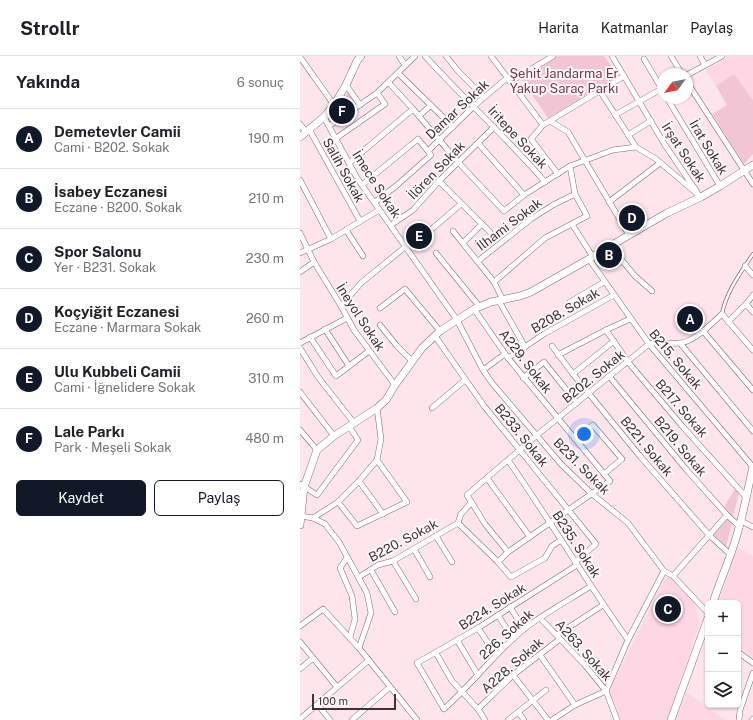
<!DOCTYPE html>
<html lang="tr">
<meta charset="utf-8">
<style>
:root{--surface:#fff;--page:#f2f2f2;--text:#202124;--muted:#757577;--line:#e0e0e0;--accent:#111827}
body{margin:0;font-family:"Public Sans",sans-serif;background:var(--page);color:var(--text)}
.controls{position:absolute;right:12px;bottom:12px;display:grid;overflow:hidden;border-radius:6px;box-shadow:0 1px 3px #0004}
.controls button{width:36px;height:36px;display:grid;place-items:center;padding:0;border:0;border-bottom:1px solid var(--line);background:var(--surface);color:var(--text);font:20px sans-serif}
.compass{position:absolute;left:357px;top:12px;width:36px;height:36px;border-radius:50%;background:var(--surface);box-shadow:0 1px 3px #0004;rotate:237deg}
.scale{position:absolute;left:12px;bottom:10px;width:84px;box-sizing:border-box;padding-left:4px;border:2px solid #3e3236;border-top:0;font-size:11px;line-height:14px;white-space:nowrap;color:#3e3236;-webkit-text-stroke:3px #fef8fa;paint-order:stroke}
.you{position:absolute;left:284px;top:378px;width:14px;height:14px;margin:-10px;border:3px solid #fff;border-radius:50%;background:#1a73e8;box-shadow:0 0 0 6px #1a73e833}
.badge{display:grid;place-items:center;width:26px;height:26px;border-radius:50%;background:var(--accent);color:#fff;font-size:13px;font-weight:700}
.pin{position:absolute;translate:-50% -50%;border:2px solid #fff;box-shadow:0 1px 4px #0006}
.list{margin:0;padding:0;list-style:none}
h2{display:flex;justify-content:space-between;align-items:center;height:52px;margin:0;padding:0 16px;font-size:17px}
h2 small{font-size:13px;font-weight:400;color:var(--muted)}
.list li{display:grid;grid-template-columns:26px 1fr auto;gap:12px;align-items:center;box-sizing:border-box;height:60px;padding:0 16px;border-top:1px solid var(--line)}
.list b{display:block;font-size:15px;white-space:nowrap}
.list p{margin:0;font-size:13px;white-space:nowrap;color:var(--muted)}
.list em{font-size:13px;font-style:normal;color:var(--muted)}
.actions{display:flex;gap:8px;padding:12px 16px}
.actions a{flex:1;padding:9px 0;border:1px solid var(--accent);border-radius:6px;text-align:center;font-size:14px;color:var(--accent)}
.actions .main{background:var(--accent);color:#fff}
.icon{flex:none;width:22px;height:22px;fill:none;stroke:currentColor;stroke-width:2;stroke-linecap:round;stroke-linejoin:round}
.map{position:relative;flex:none;width:453px;height:664px;overflow:hidden}
header{display:flex;align-items:center;gap:24px;box-sizing:border-box;height:56px;padding:0 20px;background:var(--surface);border-bottom:1px solid var(--line)}
header strong{font-size:19px}
nav{display:flex;gap:22px;margin-inline-start:auto;font-size:14px}
main{display:flex}
aside{flex:1;background:var(--surface)}
.map>svg:first-child{display:block}
</style>
<header>
<strong>Strollr</strong>
<nav><a>Harita</a><a>Katmanlar</a><a>Paylaş</a></nav>
</header>
<main>
<aside>
<h2>Yakında<small>6 sonuç</small></h2>
<ul class="list">
<li><span class="badge">A</span><div><b>Demetevler Camii</b><p>Cami · B202. Sokak</p></div><em>190 m</em></li>
<li><span class="badge">B</span><div><b>İsabey Eczanesi</b><p>Eczane · B200. Sokak</p></div><em>210 m</em></li>
<li><span class="badge">C</span><div><b>Spor Salonu</b><p>Yer · B231. Sokak</p></div><em>230 m</em></li>
<li><span class="badge">D</span><div><b>Koçyiğit Eczanesi</b><p>Eczane · Marmara Sokak</p></div><em>260 m</em></li>
<li><span class="badge">E</span><div><b>Ulu Kubbeli Camii</b><p>Cami · İğnelidere Sokak</p></div><em>310 m</em></li>
<li><span class="badge">F</span><div><b>Lale Parkı</b><p>Park · Meşeli Sokak</p></div><em>480 m</em></li>
</ul>
<div class="actions"><a class="main">Kaydet</a><a>Paylaş</a></div>
</aside>
<div class="map">
<svg width="453" height="664" viewBox="0 0 453 664">
<rect width="100%" height="100%" fill="#fee5ec"/>
<g fill="#ffd7e4">
<polygon points="429,0 453,0 453,44 434,19 416,30 406,15"/>
<polygon points="438,491 453,500 453,602 438,590 438,547 418,547"/>
<polygon points="367,519 394,547 400,567 367,664 321,664 309,635"/>
<polygon points="387,636 425,664 376,664"/>
</g>
<g fill="#f2c5d4">
<polygon points="258,0 304,0 319,20 248,62 221,23"/>
<polygon points="434,18 453,44 453,98 444,108 412,58 427,49 416,30"/>
<polygon points="49,36 57,48 33,65 31,61"/>
<polygon points="435,433 439,437 433,460 424,451"/>
<polygon points="426,462 432,468 426,490 412,477"/>
</g>
<g fill="none" stroke-linecap="round" stroke-linejoin="round">
<g stroke="#836871" stroke-width="4">
<path id="service" d="M422,258C426,236 441,216 453,198"/>
</g>
<g stroke="#836871" stroke-width="6">
<g id="minor">
<polyline points="99,0 105,9"/>
<path d="M125,0C164,43 207,82 245,126"/>
<polyline points="146,0 158,15 184,41"/>
<polyline points="191,0 243,69"/>
<polyline points="312,0 365,89 397,136"/>
<polyline points="371,0 382,18"/>
<polyline points="400,0 405,9"/>
<polyline points="0,1 34,49"/>
<polyline points="344,3 363,35"/>
<polyline points="98,17 153,71"/>
<polyline points="387,19 422,0"/>
<polyline points="210,26 253,0"/>
<polyline points="387,26 453,128"/>
<polyline points="89,27 113,53 158,106 204,155 224,139 270,110 313,94 336,91 356,103 401,141"/>
<polyline points="46,29 60,49"/>
<polyline points="300,35 336,91"/>
<polyline points="367,42 420,130"/>
<polyline points="315,59 363,32"/>
<polyline points="119,60 131,49"/>
<polyline points="24,61 57,122 157,264 183,314 192,327 261,408 292,438 328,467 364,515 373,520 408,557"/>
<polyline points="250,65 268,76 329,179"/>
<polyline points="0,68 6,76"/>
<polyline points="29,70 77,37 115,0"/>
<polyline points="9,73 60,165"/>
<polyline points="328,79 351,65"/>
<polyline points="35,83 85,48 77,37"/>
<polyline points="178,87 224,139"/>
<polyline points="49,107 113,53"/>
<polyline points="258,118 231,83 243,69 324,20"/>
<polyline points="0,124 31,183"/>
<polyline points="139,125 182,168 163,187"/>
<polyline points="62,129 118,83 128,95"/>
<polyline points="75,146 96,130 131,99 128,95 174,50 207,22"/>
<polyline points="309,146 360,107"/>
<polyline points="182,168 190,176"/>
<polyline points="272,168 293,201"/>
<polyline points="91,169 113,154 139,125 194,71"/>
<polyline points="133,172 161,148"/>
<polyline points="46,174 63,200"/>
<polyline points="153,175 194,226 203,244"/>
<polyline points="0,177 14,206 41,250 54,274 95,329"/>
<polyline points="310,190 335,220 352,235"/>
<polyline points="0,197 31,183 79,154"/>
<polyline points="136,197 179,250"/>
<polyline points="289,203 349,288 453,411"/>
<polyline points="178,205 231,163 253,149 275,138"/>
<polyline points="445,210 453,219"/>
<polyline points="0,216 14,206"/>
<polyline points="194,226 245,182 287,160 275,138 270,110"/>
<polyline points="199,245 225,291"/>
<polyline points="270,246 304,226"/>
<polyline points="446,248 453,256"/>
<polyline points="41,250 61,227 105,191"/>
<polyline points="80,252 105,233 140,275"/>
<polyline points="174,253 208,302 310,425 208,496 198,506"/>
<polyline points="428,266 446,248 453,239"/>
<polyline points="80,269 97,290 112,305"/>
<polyline points="25,273 49,310"/>
<polyline points="306,274 328,306 383,371 446,441"/>
<polyline points="403,275 453,334"/>
<polyline points="135,280 184,350 296,488 275,506"/>
<polyline points="10,281 36,320 69,295"/>
<polyline points="0,287 47,262"/>
<polyline points="380,287 453,375"/>
<polyline points="252,290 273,318 339,399 409,479 431,499"/>
<polyline points="0,292 18,321 54,367"/>
<polyline points="258,299 306,274 330,263"/>
<polyline points="208,302 244,278 314,239"/>
<polyline points="183,314 205,298"/>
<polyline points="273,318 314,285"/>
<polyline points="309,320 385,412 427,459 440,471"/>
<polyline points="223,322 244,306 277,347"/>
<polyline points="0,336 34,380"/>
<polyline points="132,352 165,324"/>
<polyline points="0,374 17,394"/>
<polyline points="275,383 293,369 322,403 304,418"/>
<path d="M208,404C249,463 286,525 328,584"/>
<polyline points="187,422 230,481"/>
<polyline points="59,425 83,458"/>
<polyline points="0,428 17,439 58,384 49,370"/>
<polyline points="38,446 57,470 107,446 77,404"/>
<polyline points="1,460 13,462 25,468 39,486 67,537 71,557 59,592"/>
<polyline points="13,462 38,446 59,425 77,404 81,383 77,352"/>
<polyline points="441,465 453,471"/>
<polyline points="158,467 198,506 211,521 245,502 252,490 261,484"/>
<polyline points="158,467 161,458 171,447"/>
<polyline points="136,480 152,506"/>
<polyline points="114,493 130,521"/>
<path d="M208,496L185,468L167,439L237,379L349,288C361,285 368,288 380,287C394,286 411,268 422,258L453,294"/>
<polyline points="47,502 40,512 52,540 55,563 50,581"/>
<polyline points="93,505 116,543"/>
<path d="M277,509L178,572L117,607L144,653C172,628 195,597 224,573C245,557 269,544 291,530"/>
<polyline points="71,514 95,556"/>
<polyline points="373,520 427,459"/>
<polyline points="59,521 78,509 93,505 158,467"/>
<polyline points="210,551 224,573"/>
<polyline points="198,559 213,583"/>
<polyline points="240,562 284,608 306,635 317,664"/>
<polyline points="0,570 23,553 59,592 117,664"/>
<polyline points="178,572 196,599"/>
<polyline points="257,579 303,549"/>
<polyline points="157,584 178,619"/>
<polyline points="0,586 37,631"/>
<polyline points="438,596 453,607"/>
<polyline points="136,597 152,625 178,653 185,664"/>
<polyline points="240,599 275,649"/>
<polyline points="0,613 13,602"/>
<polyline points="213,619 248,664"/>
<polyline points="18,649 30,664"/>
<polyline points="178,653 213,619 260,583"/>
<polyline points="219,657 224,664"/>
<polyline points="0,663 69,604"/>
<polyline points="52,664 90,631"/>
<polyline points="208,664 246,634"/>
<polyline points="252,664 275,649 306,635 328,584 364,515"/>
<polyline points="439,664 440,654 453,617"/>
<polyline points="452,664 453,663"/>
</g>
</g>
<g stroke="#836871" stroke-width="8">
<g id="secondary">
<polyline points="0,81 24,61 34,49 46,29 57,5 61,0"/>
<polyline points="0,469 4,431 17,394 34,380 77,352 86,344 95,329 122,292 140,275 174,253 191,246 220,240 231,236 289,203 329,179 367,157 401,141 420,130 453,109"/>
<path d="M413,547C421,521 433,497 439,471C445,451 448,431 453,411"/>
<polyline points="371,664 408,562"/>
</g>
</g>
<use href="#service" stroke="#fff" stroke-width="2.5"/>
<use href="#minor" stroke="#fff" stroke-width="5"/>
<use href="#secondary" stroke="#fff" stroke-width="7"/>
</g>
<g text-anchor="middle" stroke-width="4" stroke-linejoin="round" paint-order="stroke">
<g font-size="13" fill="#75354f" stroke="#fef8fa">
<text x="264" y="22">Şehit Jandarma Er<tspan x="264" dy="15">Yakup Saraç Parkı</tspan></text>
</g>
<g font-size="13" fill="#3e3236" stroke="#fef8fa">
<text transform="translate(157 53) rotate(-43)" y="5">Damar Sokak</text>
<text transform="translate(218 81) rotate(47)" y="5">İritepe Sokak</text>
<text transform="translate(409 91) rotate(59)" y="5">İrat Sokak</text>
<text transform="translate(384 96) rotate(57)" y="5">İrşat Sokak</text>
<text transform="translate(44 114) rotate(61)" y="5">Salih Sokak</text>
<text transform="translate(136 114) rotate(-46)" y="5">İlören Sokak</text>
<text transform="translate(77 128) rotate(57)" y="5">İmece Sokak</text>
<text transform="translate(209 168) rotate(-37)" y="5">İlhami Sokak</text>
<text transform="translate(265 254) rotate(-30)" y="5">B208. Sokak</text>
<text transform="translate(61 261) rotate(57)" y="5">İneyol Sokak</text>
<text transform="translate(376 303) rotate(50)" y="5">B215. Sokak</text>
<text transform="translate(226 305) rotate(52)" y="5">A229. Sokak</text>
<text transform="translate(293 320) rotate(-39)" y="5">B202. Sokak</text>
<text transform="translate(382 352) rotate(49)" y="5">B217. Sokak</text>
<text transform="translate(222 379) rotate(51)" y="5">B233. Sokak</text>
<text transform="translate(347 390) rotate(50)" y="5">B221. Sokak</text>
<text transform="translate(381 390) rotate(50)" y="5">B219. Sokak</text>
<text transform="translate(282 410) rotate(45)" y="5">B231. Sokak</text>
<text transform="translate(103 484) rotate(-28)" y="5">B220. Sokak</text>
<text transform="translate(277 488) rotate(57)" y="5">B235. Sokak</text>
<text transform="translate(192 550) rotate(-32)" y="5">B224. Sokak</text>
<text transform="translate(206 578) rotate(-42)" y="5">226. Sokak</text>
<text transform="translate(284 594) rotate(48)" y="5">A263. Sokak</text>
<text transform="translate(212 609) rotate(-41)" y="5">A228. Sokak</text>
</g>
</g>
</svg>
<div class="controls">
<button>+</button>
<button>−</button>
<button><svg class="icon" aria-label="layers" viewBox="0 0 24 24"><path d="M12 4l9 5-9 5-9-5zM3 14l9 5 9-5"/></svg></button>
</div>
<svg class="compass" viewBox="-18 -18 36 36"><path d="M0-13l5 13h-10z" fill="#e53935"/><path d="M0 13l5-13h-10z" fill="#757577"/></svg>
<div class="scale">100 m</div>
<div class="you"></div>
<div class="pin badge" style="left:390px;top:263px">A</div>
<div class="pin badge" style="left:309px;top:199px">B</div>
<div class="pin badge" style="left:368px;top:553px">C</div>
<div class="pin badge" style="left:332px;top:162px">D</div>
<div class="pin badge" style="left:119px;top:180px">E</div>
<div class="pin badge" style="left:42px;top:55px">F</div>
</div>
</main>
